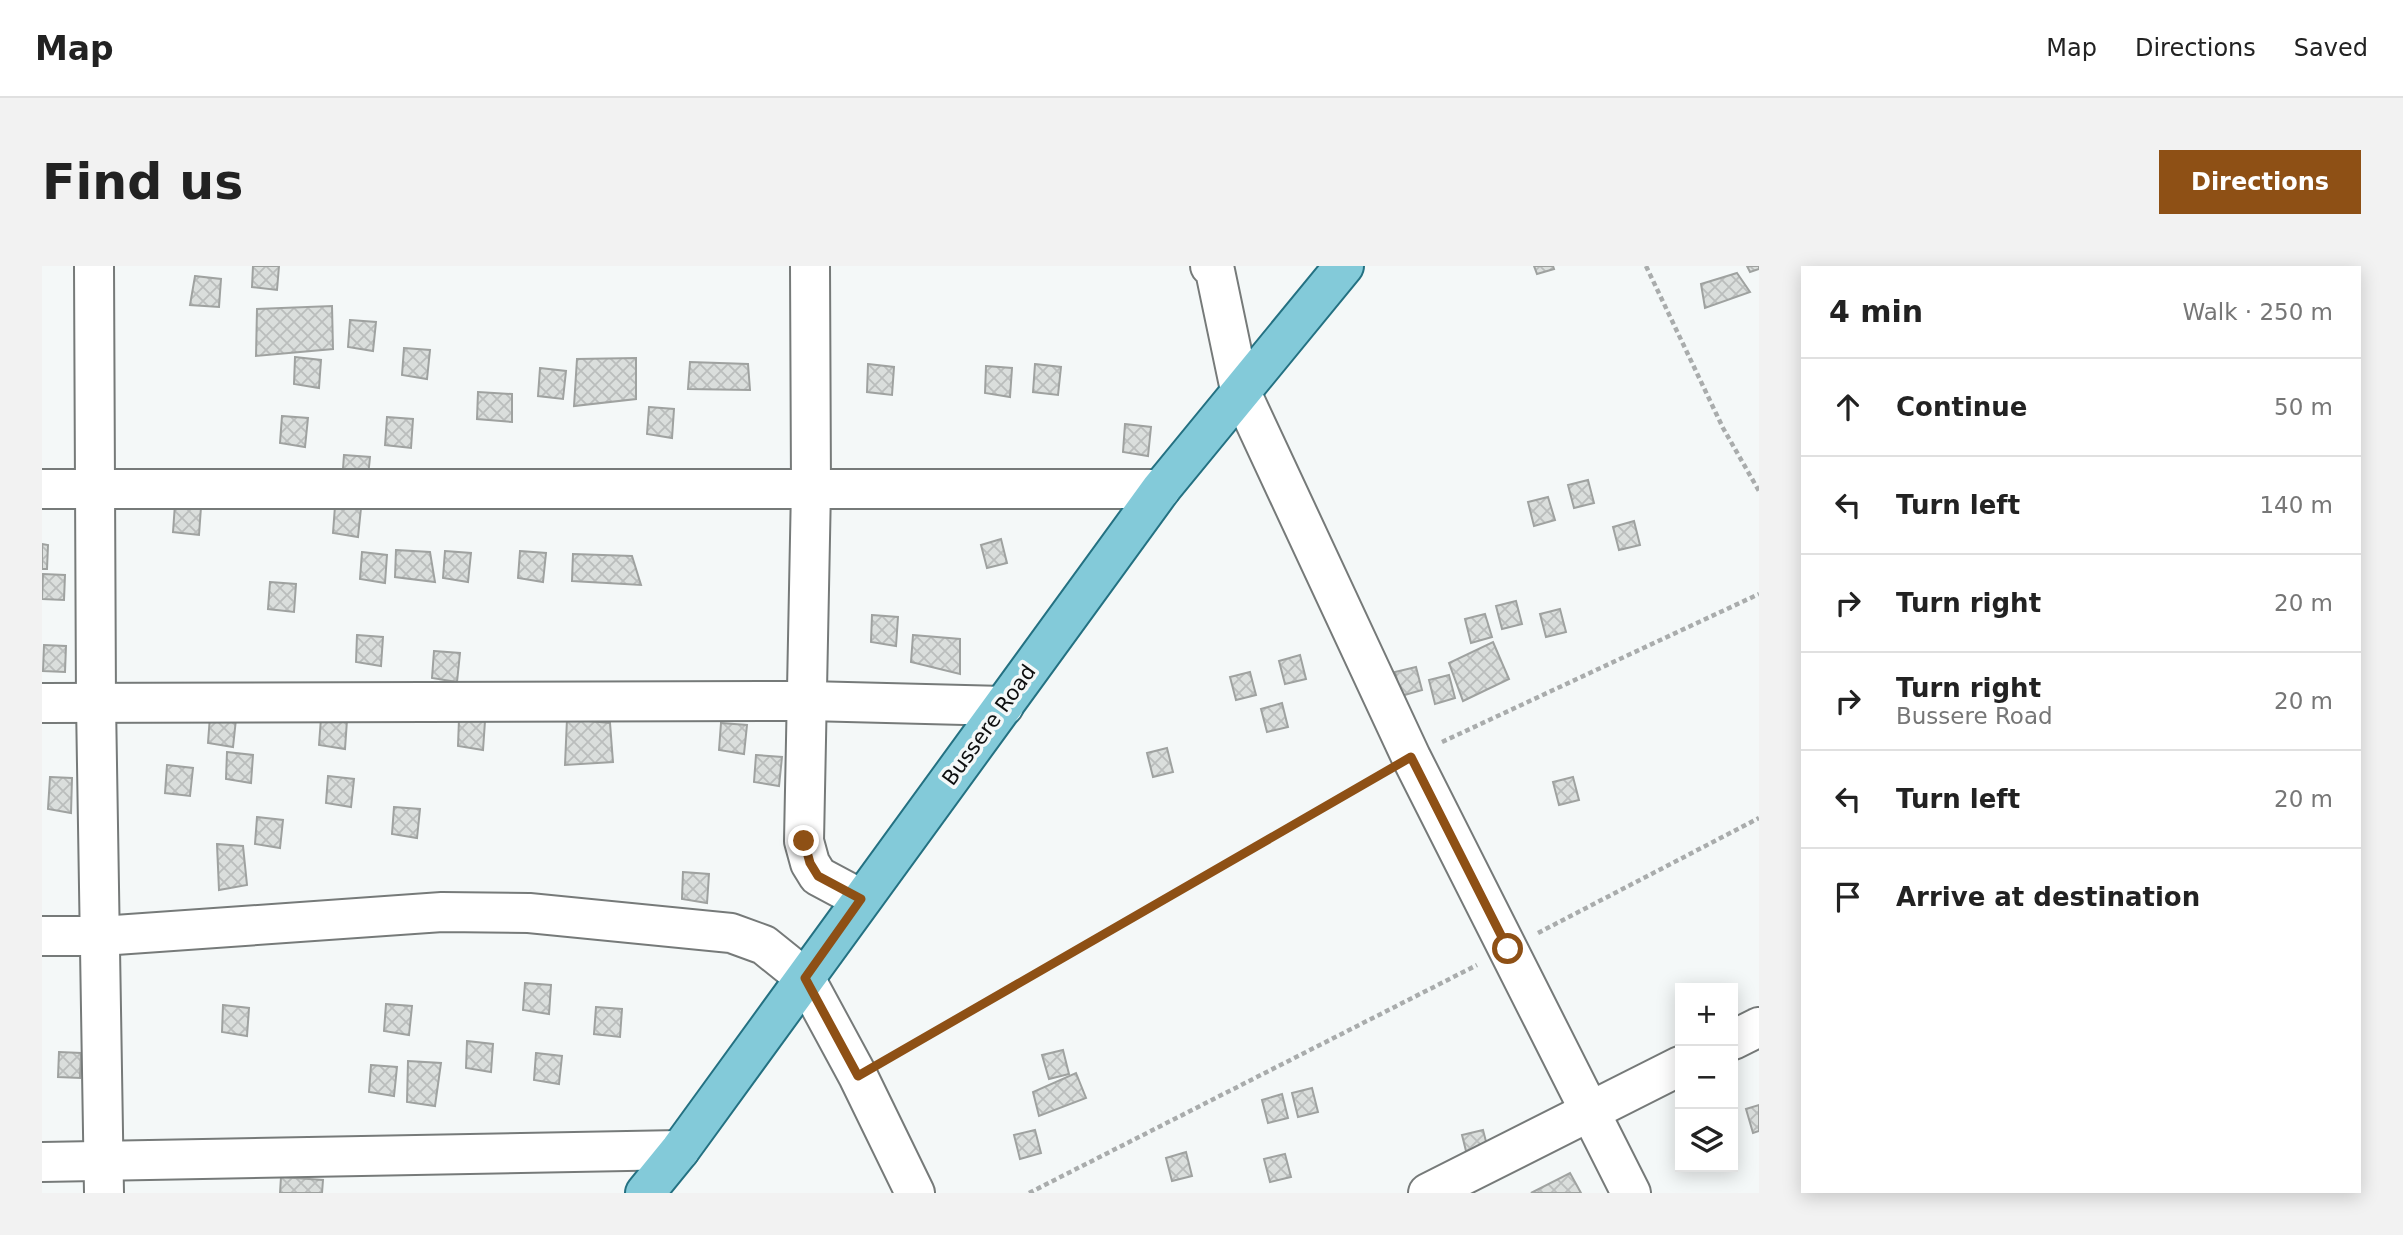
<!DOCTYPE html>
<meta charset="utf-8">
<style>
:root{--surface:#fff;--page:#f2f2f2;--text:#222;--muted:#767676;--line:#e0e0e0;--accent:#8e5015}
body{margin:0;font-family:"DejaVu Sans",sans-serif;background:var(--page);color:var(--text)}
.controls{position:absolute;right:21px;bottom:21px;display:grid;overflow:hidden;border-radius:0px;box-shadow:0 4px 18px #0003}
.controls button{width:63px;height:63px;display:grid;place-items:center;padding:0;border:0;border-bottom:2px solid var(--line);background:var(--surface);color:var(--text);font:35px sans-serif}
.stop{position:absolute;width:21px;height:21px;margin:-16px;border:5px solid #8e5015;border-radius:50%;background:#fff}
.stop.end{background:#8e5015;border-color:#fff;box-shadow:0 2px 7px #0008}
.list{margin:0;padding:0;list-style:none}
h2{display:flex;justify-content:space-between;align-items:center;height:91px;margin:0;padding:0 28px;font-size:30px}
h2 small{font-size:23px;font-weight:400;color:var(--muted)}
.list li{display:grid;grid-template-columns:46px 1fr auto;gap:21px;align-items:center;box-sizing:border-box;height:98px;padding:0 28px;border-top:2px solid var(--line)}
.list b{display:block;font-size:26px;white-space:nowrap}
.list p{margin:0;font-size:23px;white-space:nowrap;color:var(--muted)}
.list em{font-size:23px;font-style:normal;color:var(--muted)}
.icon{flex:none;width:38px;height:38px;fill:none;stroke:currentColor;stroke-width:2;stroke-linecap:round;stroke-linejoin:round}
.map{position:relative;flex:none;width:1717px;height:927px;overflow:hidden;border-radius:0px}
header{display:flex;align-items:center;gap:42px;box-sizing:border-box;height:98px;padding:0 35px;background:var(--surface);border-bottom:2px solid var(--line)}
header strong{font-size:33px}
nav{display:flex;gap:38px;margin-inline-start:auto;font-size:24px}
.intro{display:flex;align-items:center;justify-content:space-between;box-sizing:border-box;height:168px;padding:0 42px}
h1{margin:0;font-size:49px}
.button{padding:18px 32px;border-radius:0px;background:var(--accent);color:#fff;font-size:24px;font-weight:700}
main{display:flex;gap:42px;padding:0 42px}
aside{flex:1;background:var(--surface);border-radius:0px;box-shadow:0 4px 18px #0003}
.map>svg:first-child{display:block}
</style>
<header>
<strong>Map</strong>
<nav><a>Map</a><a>Directions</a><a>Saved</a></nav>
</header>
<div class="intro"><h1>Find us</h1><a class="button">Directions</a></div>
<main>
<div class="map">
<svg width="1717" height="927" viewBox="0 0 1717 927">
<defs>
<pattern id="building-cross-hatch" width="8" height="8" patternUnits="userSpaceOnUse" patternTransform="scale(1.75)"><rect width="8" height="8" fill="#dadedc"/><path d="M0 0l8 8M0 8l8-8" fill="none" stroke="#babdbc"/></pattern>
</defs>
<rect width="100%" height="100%" fill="#f4f8f8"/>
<g fill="url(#building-cross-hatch)" stroke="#9fa2a0" stroke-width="2">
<polygon points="211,0 237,0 235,24 210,21"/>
<polygon points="1492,0 1511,0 1512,3 1495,8"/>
<polygon points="1705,0 1717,0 1717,3 1708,6"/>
<polygon points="1695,7 1708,26 1663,42 1659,18"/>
<polygon points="153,10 179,13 177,41 148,39"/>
<polygon points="290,40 291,83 214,90 215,43"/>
<polygon points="308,54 334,56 331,85 306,81"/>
<polygon points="362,82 388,84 385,113 360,109"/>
<polygon points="253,91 279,94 277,122 252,118"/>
<polygon points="594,92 594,133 532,140 535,93"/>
<polygon points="648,96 706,98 708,124 646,123"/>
<polygon points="826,98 852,101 850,129 825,126"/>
<polygon points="993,98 1019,101 1016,129 991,126"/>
<polygon points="944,100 970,102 968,131 943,127"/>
<polygon points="498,102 524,105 521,133 496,130"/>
<polygon points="436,126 470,128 470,156 435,153"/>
<polygon points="607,141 632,143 630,172 605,168"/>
<polygon points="240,150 266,152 263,181 238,177"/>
<polygon points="345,151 371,153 369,182 343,179"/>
<polygon points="1083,158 1109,161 1106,190 1081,186"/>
<polygon points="302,189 328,191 325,220 300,216"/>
<polygon points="1546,214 1552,237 1532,242 1526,219"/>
<polygon points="1506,231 1513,254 1492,260 1486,236"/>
<polygon points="133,238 159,241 157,269 131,266"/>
<polygon points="293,240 319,242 316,271 291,267"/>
<polygon points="1592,255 1598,279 1577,284 1571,261"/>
<polygon points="959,273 965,297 945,302 939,279"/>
<polygon points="0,278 6,279 5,303 0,303"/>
<polygon points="354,284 388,286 393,316 353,311"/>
<polygon points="403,285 429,287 426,316 401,312"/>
<polygon points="478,285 504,287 501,316 476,312"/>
<polygon points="320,286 345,289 343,317 318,313"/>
<polygon points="531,288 590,290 599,319 530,315"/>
<polygon points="1,308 23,309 22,334 0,333"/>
<polygon points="228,316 254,318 252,346 226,343"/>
<polygon points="1474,335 1480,358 1460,363 1454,340"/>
<polygon points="1518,343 1524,366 1504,371 1498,348"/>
<polygon points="1443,348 1450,371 1429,377 1423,353"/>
<polygon points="830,349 856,351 854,380 829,376"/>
<polygon points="315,369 341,371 339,400 314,396"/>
<polygon points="871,369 918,373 918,408 869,396"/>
<polygon points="1451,376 1467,413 1421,435 1407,397"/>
<polygon points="2,379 24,380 23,406 1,405"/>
<polygon points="392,385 418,387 415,416 390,412"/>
<polygon points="1258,389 1264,413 1243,418 1237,395"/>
<polygon points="1374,401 1380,424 1359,430 1353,406"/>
<polygon points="1208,406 1214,429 1194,434 1188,411"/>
<polygon points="1407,409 1413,432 1393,438 1387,414"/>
<polygon points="1240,437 1246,461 1225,466 1219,443"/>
<polygon points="168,450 194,453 191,481 166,477"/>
<polygon points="279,452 305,454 303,483 277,479"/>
<polygon points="417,453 443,455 441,484 416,480"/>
<polygon points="525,453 568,457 571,496 523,499"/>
<polygon points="679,457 705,459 702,488 677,484"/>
<polygon points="1125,482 1131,506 1111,511 1105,487"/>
<polygon points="185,486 211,489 209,517 184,513"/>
<polygon points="714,489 740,491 737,520 712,516"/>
<polygon points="125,499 151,502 148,530 123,527"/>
<polygon points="286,510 312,513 309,541 284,537"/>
<polygon points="8,511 30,512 29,547 6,543"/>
<polygon points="1531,511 1537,534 1517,539 1511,516"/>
<polygon points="352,541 378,543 375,572 350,568"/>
<polygon points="215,551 241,554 238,582 213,578"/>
<polygon points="175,578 201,580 205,619 177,624"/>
<polygon points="641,606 667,608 665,637 640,633"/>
<polygon points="483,717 509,719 507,748 481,744"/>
<polygon points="344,738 370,740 367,769 342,765"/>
<polygon points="181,739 207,742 205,770 180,766"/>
<polygon points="554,741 580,743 578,771 552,768"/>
<polygon points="425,775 451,778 449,806 424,802"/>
<polygon points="1021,784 1027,808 1007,813 1000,789"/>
<polygon points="17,786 39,787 38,812 16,811"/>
<polygon points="494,787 520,790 517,818 492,814"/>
<polygon points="366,795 399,797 393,840 365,836"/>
<polygon points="329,799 355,801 352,830 327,826"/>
<polygon points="1034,807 1044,832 997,850 991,826"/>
<polygon points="1270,822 1276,846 1256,851 1250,827"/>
<polygon points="1240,828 1246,852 1226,857 1220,834"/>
<polygon points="1717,839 1717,865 1711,867 1704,843"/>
<polygon points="993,864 999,887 978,893 972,869"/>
<polygon points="1441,864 1447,887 1426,893 1420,869"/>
<polygon points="1144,886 1150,910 1130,915 1124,892"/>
<polygon points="1243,888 1249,911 1228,916 1222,893"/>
<polygon points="1528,907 1539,927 1489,927"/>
<polygon points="239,911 281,914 280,927 238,927"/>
</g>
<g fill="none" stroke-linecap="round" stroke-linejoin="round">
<g stroke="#767a79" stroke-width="42">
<g id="minor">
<polyline points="52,0 54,437 62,927"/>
<polyline points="768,0 769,222 762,575 768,597 776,610 819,633"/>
<polyline points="1168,0 1172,0 1198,124 1369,491 1589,927"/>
<polyline points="0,223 1119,223"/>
<polyline points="0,437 766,435 962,440"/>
<polyline points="0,670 59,670 400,646 487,647 689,667 722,679 763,712 816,810 873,927"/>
<polyline points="1691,774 1717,761"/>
<polyline points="0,896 638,884"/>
<polyline points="1386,927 1638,800"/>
</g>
</g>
<g stroke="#247182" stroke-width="42">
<polyline id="major" points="603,927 638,884 1119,223 1302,0"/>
</g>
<g stroke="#a9acac" stroke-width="4.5" stroke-dasharray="5 3.5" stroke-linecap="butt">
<polyline points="1604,0 1681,162 1717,225"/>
<polyline points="1400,476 1717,328"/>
<polyline points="1496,667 1717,552"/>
<polyline points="844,794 1340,508"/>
<polyline points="987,927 1435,699"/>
</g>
<use href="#minor" stroke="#fff" stroke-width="38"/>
<use href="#major" stroke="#83cad9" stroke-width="38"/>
</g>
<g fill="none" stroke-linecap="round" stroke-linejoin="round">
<polyline stroke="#8e5015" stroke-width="9" points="762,575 768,597 776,610 819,633 763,712 816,810 1369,491 1466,683"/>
</g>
<g text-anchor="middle" stroke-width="7" stroke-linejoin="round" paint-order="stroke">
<g font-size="21" fill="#0e0f0f" stroke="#f4f8f8">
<text transform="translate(947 459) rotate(-54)" y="7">Bussere Road</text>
</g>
</g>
</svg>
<div class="controls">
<button>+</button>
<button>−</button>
<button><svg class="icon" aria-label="layers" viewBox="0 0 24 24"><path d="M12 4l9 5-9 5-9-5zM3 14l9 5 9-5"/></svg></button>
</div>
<div class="stop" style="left:1466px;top:683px"></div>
<div class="stop end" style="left:762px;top:575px"></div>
</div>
<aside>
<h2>4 min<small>Walk · 250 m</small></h2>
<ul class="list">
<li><svg class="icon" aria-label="ahead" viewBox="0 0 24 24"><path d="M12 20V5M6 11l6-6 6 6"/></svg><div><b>Continue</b></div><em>50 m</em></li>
<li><svg class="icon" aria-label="left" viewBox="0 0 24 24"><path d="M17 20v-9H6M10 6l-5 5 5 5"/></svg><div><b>Turn left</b></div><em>140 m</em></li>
<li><svg class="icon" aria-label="right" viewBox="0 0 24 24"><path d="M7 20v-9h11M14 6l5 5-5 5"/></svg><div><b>Turn right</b></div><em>20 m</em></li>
<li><svg class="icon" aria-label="right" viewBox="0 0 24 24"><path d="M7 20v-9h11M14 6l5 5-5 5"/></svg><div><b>Turn right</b><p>Bussere Road</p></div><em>20 m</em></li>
<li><svg class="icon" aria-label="left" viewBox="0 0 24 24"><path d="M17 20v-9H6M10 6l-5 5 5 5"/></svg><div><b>Turn left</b></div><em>20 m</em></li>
<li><svg class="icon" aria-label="arrive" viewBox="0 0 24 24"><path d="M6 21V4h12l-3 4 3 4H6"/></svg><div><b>Arrive at destination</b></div></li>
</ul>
</aside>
</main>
